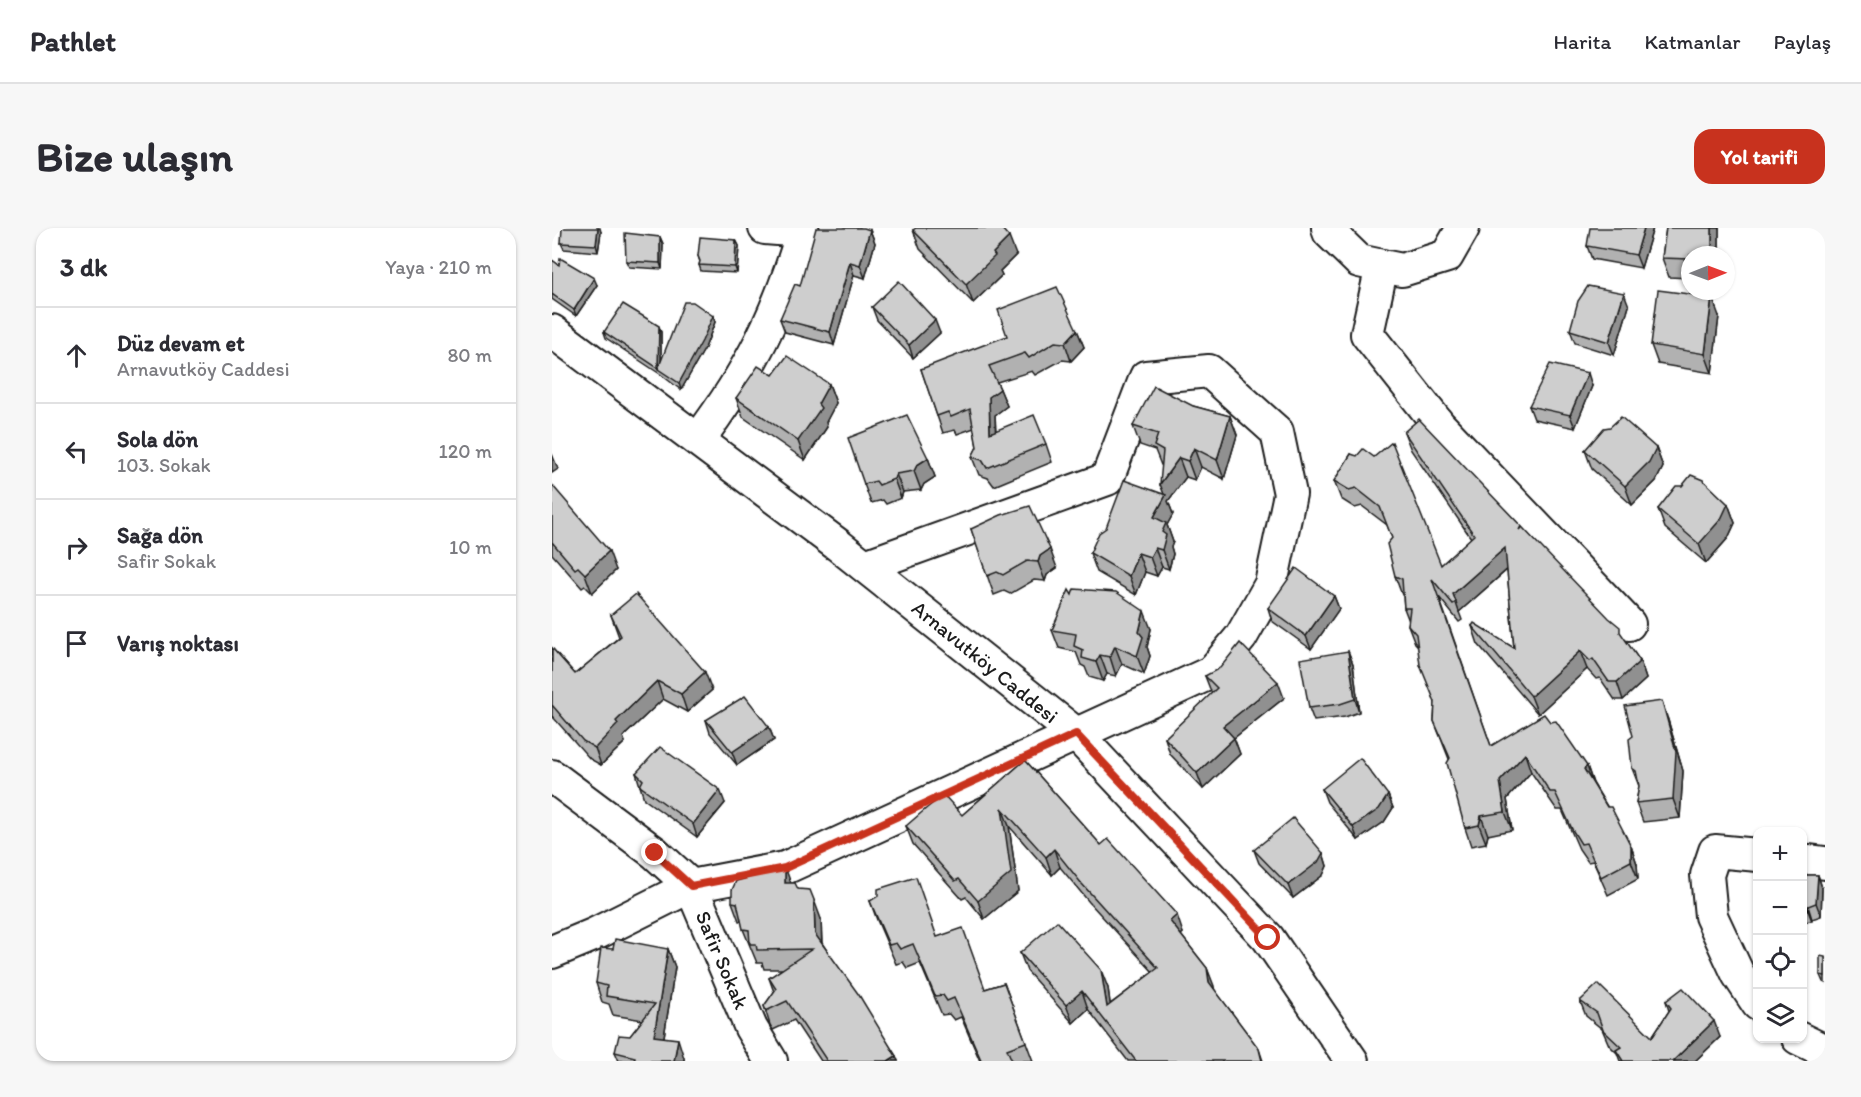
<!DOCTYPE html>
<html lang="tr">
<meta charset="utf-8">
<style>
:root{--surface:#fff;--page:#f7f7f7;--text:#2b2b33;--muted:#7c7c81;--line:#e1e1e2;--accent:#c8321e}
body{margin:0;font-family:Itim,sans-serif;background:var(--page);color:var(--text)}
.controls{position:absolute;right:18px;bottom:18px;display:grid;overflow:hidden;border-radius:12px;box-shadow:0 2px 4px #0004}
.controls button{width:54px;height:54px;display:grid;place-items:center;padding:0;border:0;border-bottom:2px solid var(--line);background:var(--surface);color:var(--text);font:30px sans-serif}
.compass{position:absolute;left:1129px;top:18px;width:54px;height:54px;border-radius:50%;background:var(--surface);box-shadow:0 2px 4px #0004;rotate:89deg}
.stop{position:absolute;width:18px;height:18px;margin:-14px;border:4px solid #c8321e;border-radius:50%;background:#fff}
.stop.end{background:#c8321e;border-color:#fff;box-shadow:0 2px 6px #0008}
.list{margin:0;padding:0;list-style:none}
h2{display:flex;justify-content:space-between;align-items:center;height:78px;margin:0;padding:0 24px;font-size:26px}
h2 small{font-size:20px;font-weight:400;color:var(--muted)}
.list li{display:grid;grid-template-columns:39px 1fr auto;gap:18px;align-items:center;box-sizing:border-box;height:96px;padding:0 24px;border-top:2px solid var(--line)}
.list b{display:block;font-size:22px;white-space:nowrap}
.list p{margin:0;font-size:20px;white-space:nowrap;color:var(--muted)}
.list em{font-size:20px;font-style:normal;color:var(--muted)}
.icon{flex:none;width:33px;height:33px;fill:none;stroke:currentColor;stroke-width:2;stroke-linecap:round;stroke-linejoin:round}
.map{position:relative;flex:none;width:1273px;height:833px;overflow:hidden;border-radius:18px}
header{display:flex;align-items:center;gap:36px;box-sizing:border-box;height:84px;padding:0 30px;background:var(--surface);border-bottom:2px solid var(--line)}
header strong{font-size:28px}
nav{display:flex;gap:33px;margin-inline-start:auto;font-size:21px}
.intro{display:flex;align-items:center;justify-content:space-between;box-sizing:border-box;height:144px;padding:0 36px}
h1{margin:0;font-size:42px}
.button{padding:15px 27px;border-radius:18px;background:var(--accent);color:#fff;font-size:21px;font-weight:700}
main{display:flex;gap:36px;padding:0 36px}
aside{flex:1;background:var(--surface);border-radius:18px;box-shadow:0 2px 4px #0004}
.map>svg:first-child{display:block}
</style>
<header>
<strong>Pathlet</strong>
<nav><a>Harita</a><a>Katmanlar</a><a>Paylaş</a></nav>
</header>
<div class="intro"><h1>Bize ulaşın</h1><a class="button">Yol tarifi</a></div>
<main>
<aside>
<h2>3 dk<small>Yaya · 210 m</small></h2>
<ul class="list">
<li><svg class="icon" aria-label="ahead" viewBox="0 0 24 24"><path d="M12 20V5M6 11l6-6 6 6"/></svg><div><b>Düz devam et</b><p>Arnavutköy Caddesi</p></div><em>80 m</em></li>
<li><svg class="icon" aria-label="left" viewBox="0 0 24 24"><path d="M17 20v-9H6M10 6l-5 5 5 5"/></svg><div><b>Sola dön</b><p>103. Sokak</p></div><em>120 m</em></li>
<li><svg class="icon" aria-label="right" viewBox="0 0 24 24"><path d="M7 20v-9h11M14 6l5 5-5 5"/></svg><div><b>Sağa dön</b><p>Safir Sokak</p></div><em>10 m</em></li>
<li><svg class="icon" aria-label="arrive" viewBox="0 0 24 24"><path d="M6 21V4h12l-3 4 3 4H6"/></svg><div><b>Varış noktası</b></div></li>
</ul>
</aside>
<div class="map">
<svg width="1273" height="833" viewBox="0 0 1273 833">
<rect width="100%" height="100%" fill="#fff"/>
<filter id="ink" filterUnits="userSpaceOnUse"><feTurbulence type="fractalNoise" baseFrequency=".0167" numOctaves="2"/><feDisplacementMap in="SourceGraphic" scale="12" xChannelSelector="R" yChannelSelector="G"/><feConvolveMatrix kernelMatrix="1 2 1 2 8 2 1 2 1" color-interpolation-filters="sRGB"/></filter>
<g filter="url(#ink)">
<g fill="none" stroke-linecap="round" stroke-linejoin="round">
<g stroke="#1c1c1c" stroke-width="36">
<g id="minor">
<polyline points="776,0 777,4 807,33 830,38 850,42 895,28 911,0"/>
<polyline points="830,38 815,106 887,197 1077,396"/>
<polyline points="0,103 286,317 524,506 716,710 800,833"/>
<path d="M146,212C198,143 227,86 251,3L213,0"/>
<polyline points="0,548 103,625 139,658 199,800 219,833"/>
<polyline points="1206,627 1163,623 1155,647 1159,688 1186,746 1206,776"/>
<polyline points="1250,632 1273,635"/>
<polyline points="0,724 41,707 139,658 233,640 660,444 689,409 719,356 738,266 725,204 657,143 594,149 555,251 313,338"/>
<polyline points="1246,810 1273,823"/>
</g>
</g>
<use href="#minor" stroke="#fff" stroke-width="32"/>
</g>
<g fill="#b1b1b1" stroke="#1c1c1c" stroke-width="1.5">
<polygon points="1101,0 1089,40 1040,31 1035,18"/>
<polygon points="1114,0 1167,0 1167,27 1138,27 1138,50 1117,49 1110,30"/>
<polygon points="318,2 323,15 313,50 302,47 282,117 233,104 228,91 248,58"/>
<polygon points="361,2 464,27 448,43 450,47 421,75 368,21"/>
<polygon points="49,4 46,24 12,21 9,15"/>
<polygon points="108,9 111,16 110,41 77,39 74,33"/>
<polygon points="184,12 187,18 185,45 149,43 147,37 148,34 146,28"/>
<polygon points="0,32 7,37 45,57 24,88 0,71"/>
<polygon points="1077,78 1062,127 1023,115 1018,102"/>
<polygon points="320,79 388,105 361,130 325,92"/>
<polygon points="161,88 163,94 153,120 129,162 108,146 54,110 52,104 109,104 109,133"/>
<polygon points="1167,88 1160,145 1106,136 1099,117"/>
<polygon points="525,102 532,119 519,133 510,132 483,147 480,143 445,154 455,178 443,187 444,203 494,216 500,234 442,258 436,250 427,247 420,229 425,219 422,200 405,206 403,202 391,205 369,141"/>
<polygon points="221,147 277,156 284,175 274,194 275,199 253,232 191,189 184,170"/>
<polygon points="1040,158 1023,200 982,191 977,178"/>
<polygon points="641,178 678,188 685,207 672,251 649,239 643,252 634,249 616,273 621,286 615,297 621,314 619,319 621,326 617,341 610,339 605,348 593,344 584,367 545,344 538,325 612,266 610,238 609,237 603,222 588,217 581,198"/>
<polygon points="852,204 970,299 1073,412 1088,433 1094,451 1071,472 1063,472 1048,450 1044,451 1035,441 986,486 926,416 920,398 962,420 955,342 907,384 910,392 907,394 887,369 939,518 1035,538 1041,555 1079,618 1085,636 1086,651 1056,667 1041,633 1036,634 1027,621 1010,582 1005,582 979,544 955,571 960,602 936,607 934,615 919,618 913,600 897,531 882,493 883,475 866,418 863,415 856,397 857,393 852,380 851,367 850,367 843,348 840,310 835,297 810,278 803,280 789,271 782,253 799,226 889,337 919,310 859,222"/>
<polygon points="1104,220 1111,239 1104,253 1080,277 1040,241 1033,222"/>
<polygon points="376,230 383,249 372,256 369,262 351,264 349,270 334,276 331,272 319,275 312,256"/>
<polygon points="0,257 64,342 40,365 33,358 30,360 0,326"/>
<polygon points="1176,276 1183,295 1176,310 1154,335 1113,300 1106,281"/>
<polygon points="419,301 505,340 495,347 493,353 482,352 458,366 452,363 442,367"/>
<polygon points="520,367 599,401 595,419 598,428 592,446 570,436 564,448 555,446 551,453 537,449 533,439 529,437 524,424 507,420 500,402"/>
<polygon points="782,368 787,381 759,421 720,393 716,380"/>
<polygon points="59,387 160,462 135,484 111,471 71,509 73,514 49,537 38,531 0,488 0,420 23,446 67,409"/>
<polygon points="796,423 801,436 807,484 793,489 762,493 757,480"/>
<polygon points="653,448 732,470 682,510 688,526 651,561 618,526 613,510 660,466"/>
<polygon points="154,492 217,499 222,512 185,537 158,505"/>
<polygon points="1116,492 1131,543 1128,590 1091,594 1084,575 1087,558 1080,540"/>
<polygon points="473,532 549,617 631,705 629,707 655,740 662,761 707,821 711,833 576,833 536,781 521,795 475,743 468,725 556,760 558,776 601,744 537,674 508,639 500,647 457,598 466,663 432,691 414,669 410,671 361,616 354,598 410,587"/>
<polygon points="84,545 173,575 145,609 92,571"/>
<polygon points="770,561 836,567 841,580 832,594 806,612 775,574"/>
<polygon points="702,622 771,625 775,638 771,647 741,670 707,635"/>
<polygon points="1251,647 1266,647 1270,660 1269,688 1260,691 1260,693 1251,694"/>
<polygon points="239,655 246,661 269,691 270,715 344,828 346,833 269,833 242,792 221,802 218,797 212,778 222,764 217,750 230,741 212,741 210,735 205,735 191,701 190,693 187,693 180,674"/>
<polygon points="318,673 386,709 433,761 452,755 481,833 427,833 428,833 409,789 402,792 397,786 390,787 368,735 355,740 351,734 344,736 325,692"/>
<polygon points="116,721 123,739 112,809 132,830 132,833 67,833 63,824 78,808 91,792 61,787 57,776 50,774 44,755"/>
<polygon points="1273,729 1273,755 1271,754 1268,747"/>
<polygon points="1028,773 1100,809 1117,783 1114,773 1168,809 1143,833 1068,833 1065,825 1057,817 1050,801 1034,788"/>
</g>
<g fill="#909090" stroke="#1c1c1c" stroke-width="1.5">
<polygon points="46,0 48,0 49,4 46,24 44,17"/>
<polygon points="1092,0 1101,0 1089,40 1084,27"/>
<rect x="1160" y="0" width="7" height="27"/>
<polygon points="318,2 323,15 313,50 308,37"/>
<polygon points="108,9 111,16 110,41 108,35"/>
<polygon points="457,9 464,27 448,43 450,47 421,75 414,56 441,25"/>
<polygon points="184,12 187,18 185,45 183,39"/>
<polygon points="298,34 302,47 282,117 278,104"/>
<polygon points="42,50 45,57 24,88 22,82"/>
<polygon points="1072,65 1077,78 1062,127 1057,114"/>
<polygon points="1160,69 1167,88 1160,145 1153,126"/>
<polygon points="161,88 163,94 153,120 129,162 127,155"/>
<polygon points="383,92 388,105 361,130 357,117"/>
<polygon points="107,98 109,104 109,142 106,140"/>
<polygon points="525,102 532,119 519,133 513,115"/>
<polygon points="1036,145 1040,158 1023,200 1018,187"/>
<polygon points="277,156 284,175 274,194 275,199 253,232 246,213"/>
<polygon points="448,161 455,178 443,187 444,223 438,205 437,169"/>
<polygon points="678,188 685,207 672,251 665,232"/>
<polygon points="642,220 649,239 643,252 636,233"/>
<polygon points="1104,220 1111,239 1104,253 1080,277 1073,258"/>
<polygon points="0,226 6,241 0,245"/>
<polygon points="376,230 383,249 372,256 369,262 362,243 365,237"/>
<polygon points="627,230 634,249 616,273 621,286 615,297 621,314 619,319 621,326 617,341 610,322 602,289 613,269 608,256"/>
<polygon points="344,246 351,264 349,270 342,251"/>
<polygon points="1176,276 1183,295 1176,310 1154,335 1147,316"/>
<polygon points="603,320 610,339 605,348 598,329"/>
<polygon points="953,320 959,338 907,384 901,366"/>
<polygon points="498,321 505,340 495,347 493,353 486,334 488,328"/>
<polygon points="57,323 64,342 40,365 33,346"/>
<polygon points="586,325 593,344 584,367 577,348"/>
<polygon points="782,368 787,381 759,421 754,408"/>
<polygon points="592,383 599,401 595,419 598,428 592,446 585,428 587,404"/>
<polygon points="563,418 570,436 564,448 558,429"/>
<polygon points="796,423 801,436 807,484 803,471"/>
<polygon points="1028,423 1035,441 986,486 979,468"/>
<polygon points="548,427 555,446 551,453 544,434"/>
<polygon points="1088,433 1094,451 1071,472 1065,454"/>
<polygon points="153,444 160,462 135,484 129,466"/>
<polygon points="105,453 111,471 71,509 73,514 49,537 43,520 64,493"/>
<polygon points="726,454 732,470 677,514 671,498"/>
<polygon points="1110,473 1116,492 1131,543 1128,590 1121,571"/>
<polygon points="217,499 222,512 185,537 180,524"/>
<polygon points="682,510 688,526 651,561 645,545"/>
<polygon points="973,526 979,544 955,571 960,602 953,584 948,553"/>
<polygon points="1035,538 1041,556 1032,541"/>
<polygon points="168,562 173,575 145,609 141,596"/>
<polygon points="836,567 841,580 832,594 806,612 801,599"/>
<polygon points="450,580 457,598 466,663 432,691 426,673"/>
<polygon points="929,588 936,607 934,615 927,597"/>
<polygon points="1079,618 1085,636 1086,651 1079,633"/>
<polygon points="502,621 508,639 500,647 494,629"/>
<polygon points="771,625 775,638 771,647 741,670 736,657"/>
<polygon points="233,639 240,658 233,655"/>
<polygon points="1266,647 1270,660 1269,688 1264,675"/>
<polygon points="262,672 269,691 270,725 263,706"/>
<polygon points="1256,678 1260,691 1260,693 1255,680"/>
<polygon points="625,687 631,705 624,711 618,693"/>
<polygon points="116,721 123,739 109,827 102,808"/>
<polygon points="655,740 662,758 664,773 657,754"/>
<polygon points="549,742 556,760 561,797 555,779"/>
<polygon points="530,763 536,781 521,795 514,777"/>
<polygon points="1162,793 1168,809 1143,833 1122,833 1122,832"/>
<polygon points="126,811 132,830 132,833 122,833"/>
<polygon points="344,828 346,833 336,833"/>
</g>
<g fill="#cecece" stroke="#1c1c1c" stroke-width="1.5">
<polygon points="10,0 46,0 44,17 9,15"/>
<polygon points="264,0 312,0 318,2 308,37 298,34 278,104 228,91 243,56 248,58"/>
<polygon points="364,0 449,0 457,9 441,25 443,28 414,56 361,2"/>
<polygon points="1038,0 1092,0 1084,27 1035,18"/>
<polygon points="1114,0 1160,0 1160,27 1138,27 1138,31 1110,30"/>
<polygon points="73,5 108,9 108,35 74,33"/>
<polygon points="148,9 184,12 183,39 147,37 148,33 146,28"/>
<polygon points="8,30 42,50 22,82 0,66 0,32 7,37"/>
<polygon points="347,53 383,92 357,117 320,79"/>
<polygon points="1036,58 1072,65 1057,114 1018,102 1026,73"/>
<polygon points="505,59 525,102 513,115 503,114 477,130 473,125 437,138 448,161 437,169 438,205 482,187 494,216 435,240 430,232 420,229 425,219 418,181 399,189 396,184 385,188 369,141 455,108 446,82"/>
<polygon points="1106,62 1160,69 1153,126 1099,117"/>
<polygon points="132,74 141,74 161,88 150,113 127,155 106,141"/>
<polygon points="71,76 107,98 106,140 52,104"/>
<polygon points="235,128 277,156 266,176 269,180 246,213 184,170 206,138 221,147"/>
<polygon points="998,136 1036,145 1018,187 977,178"/>
<polygon points="602,158 641,178 678,188 665,232 642,220 636,233 627,230 608,256 611,223 602,218 606,206 581,198"/>
<polygon points="355,187 376,230 365,237 362,243 344,246 342,251 327,257 324,253 312,256 296,210"/>
<polygon points="1069,189 1104,220 1097,234 1073,258 1033,222 1052,200 1058,199"/>
<polygon points="867,191 969,298 967,302 970,299 1057,390 1068,399 1068,404 1088,433 1065,454 1057,454 1041,431 1038,433 1028,423 979,468 920,398 922,395 962,420 953,320 901,366 904,374 901,376 880,351 939,518 992,486 998,494 1004,493 1035,538 1032,541 1055,579 1059,579 1079,618 1079,633 1049,649 1034,615 1029,616 1021,603 1003,564 998,564 973,526 948,553 953,584 929,588 927,597 913,600 895,535 898,530 882,493 883,474 868,437 864,406 856,397 858,380 852,380 850,351 843,348 835,316 840,310 828,279 804,260 797,262 782,253 799,226 805,228 811,221 822,229 840,214 889,337 922,307 852,204"/>
<polygon points="1139,247 1151,252 1176,276 1169,291 1147,316 1106,281 1124,258 1130,258"/>
<polygon points="572,252 614,267 602,289 614,295 610,304 614,307 610,322 603,320 598,329 586,325 577,348 538,325 547,305 554,300"/>
<polygon points="0,257 57,323 33,346 26,339 23,341 0,314"/>
<polygon points="478,278 498,321 488,328 486,334 475,333 451,347 445,344 435,348 419,301 449,287"/>
<polygon points="744,340 782,368 754,408 716,380"/>
<polygon points="522,361 564,364 592,383 587,404 591,409 585,428 563,418 558,429 548,427 544,434 530,430 531,422 522,418 524,406 500,402 517,362 520,367"/>
<polygon points="84,366 153,444 129,466 105,453 64,493 66,496 43,520 31,513 0,477 0,420 23,446 69,408 59,387"/>
<polygon points="688,415 726,454 671,498 682,510 645,545 613,510 665,460 653,448 668,440"/>
<polygon points="796,423 803,471 788,476 757,480 748,431"/>
<polygon points="193,468 217,499 180,524 154,492"/>
<polygon points="1110,473 1124,524 1121,571 1084,575 1087,558 1084,543 1080,540 1077,511 1081,508 1073,478"/>
<polygon points="108,519 168,562 141,596 88,558 91,552 84,545"/>
<polygon points="808,530 836,567 827,581 801,599 770,561"/>
<polygon points="473,532 549,617 556,611 625,687 618,693 655,740 657,754 707,821 710,833 584,833 530,763 514,777 468,725 505,693 549,742 555,779 606,740 530,656 502,621 494,629 450,580 459,645 426,673 407,651 403,653 354,598 391,566 410,587"/>
<polygon points="741,590 771,625 766,634 736,657 702,622"/>
<polygon points="233,639 233,655 243,655 246,661 258,662 262,672 263,706 307,767 344,828 336,833 275,833 235,773 214,783 212,778 224,761 217,750 260,721 205,722 204,716 198,716 197,702 191,701 185,675 180,674 180,662 184,653 208,646 209,643"/>
<polygon points="1251,647 1266,647 1264,675 1256,678 1255,680 1251,680"/>
<polygon points="364,649 385,709 411,700 433,761 452,755 474,814 455,821 460,833 427,833 429,832 402,770 395,773 391,767 383,768 361,716 348,721 344,715 337,717 318,673 326,668 326,661"/>
<polygon points="63,711 116,721 102,808 126,811 122,833 82,833 83,829 63,824 67,807 78,808 103,776 54,768 55,758 44,755 49,720 61,721"/>
<polygon points="1268,728 1273,729 1273,748 1268,747"/>
<polygon points="1046,756 1100,809 1119,780 1114,773 1131,760 1162,793 1122,832 1123,833 1071,833 1064,822 1069,819 1051,802 1045,785 1028,773"/>
</g>
</g>
<g fill="none" stroke-linecap="round" stroke-linejoin="round" filter="url(#ink)">
<polyline stroke="#c8321e" stroke-width="8" points="103,625 139,658 233,640 524,506 716,710"/>
</g>
<g text-anchor="middle" stroke-width="4.5" stroke-linejoin="round" paint-order="stroke">
<g font-size="21" fill="#1c1c1c" stroke="#fff">
<text transform="translate(433 434) rotate(39)" y="7">Arnavutköy Caddesi</text>
<text transform="translate(170 732) rotate(67)" y="7">Safir Sokak</text>
</g>
</g>
</svg>
<div class="controls">
<button>+</button>
<button>−</button>
<button><svg class="icon" aria-label="locate" viewBox="0 0 24 24"><circle cx="12" cy="12" r="6"/><path d="M12 2v4M12 18v4M2 12h4M18 12h4"/></svg></button>
<button><svg class="icon" aria-label="layers" viewBox="0 0 24 24"><path d="M12 4l9 5-9 5-9-5zM3 14l9 5 9-5"/></svg></button>
</div>
<svg class="compass" viewBox="-18 -18 36 36"><path d="M0-13l5 13h-10z" fill="#e53935"/><path d="M0 13l5-13h-10z" fill="#7c7c81"/></svg>
<div class="stop" style="left:716px;top:710px"></div>
<div class="stop end" style="left:103px;top:625px"></div>
</div>
</main>
